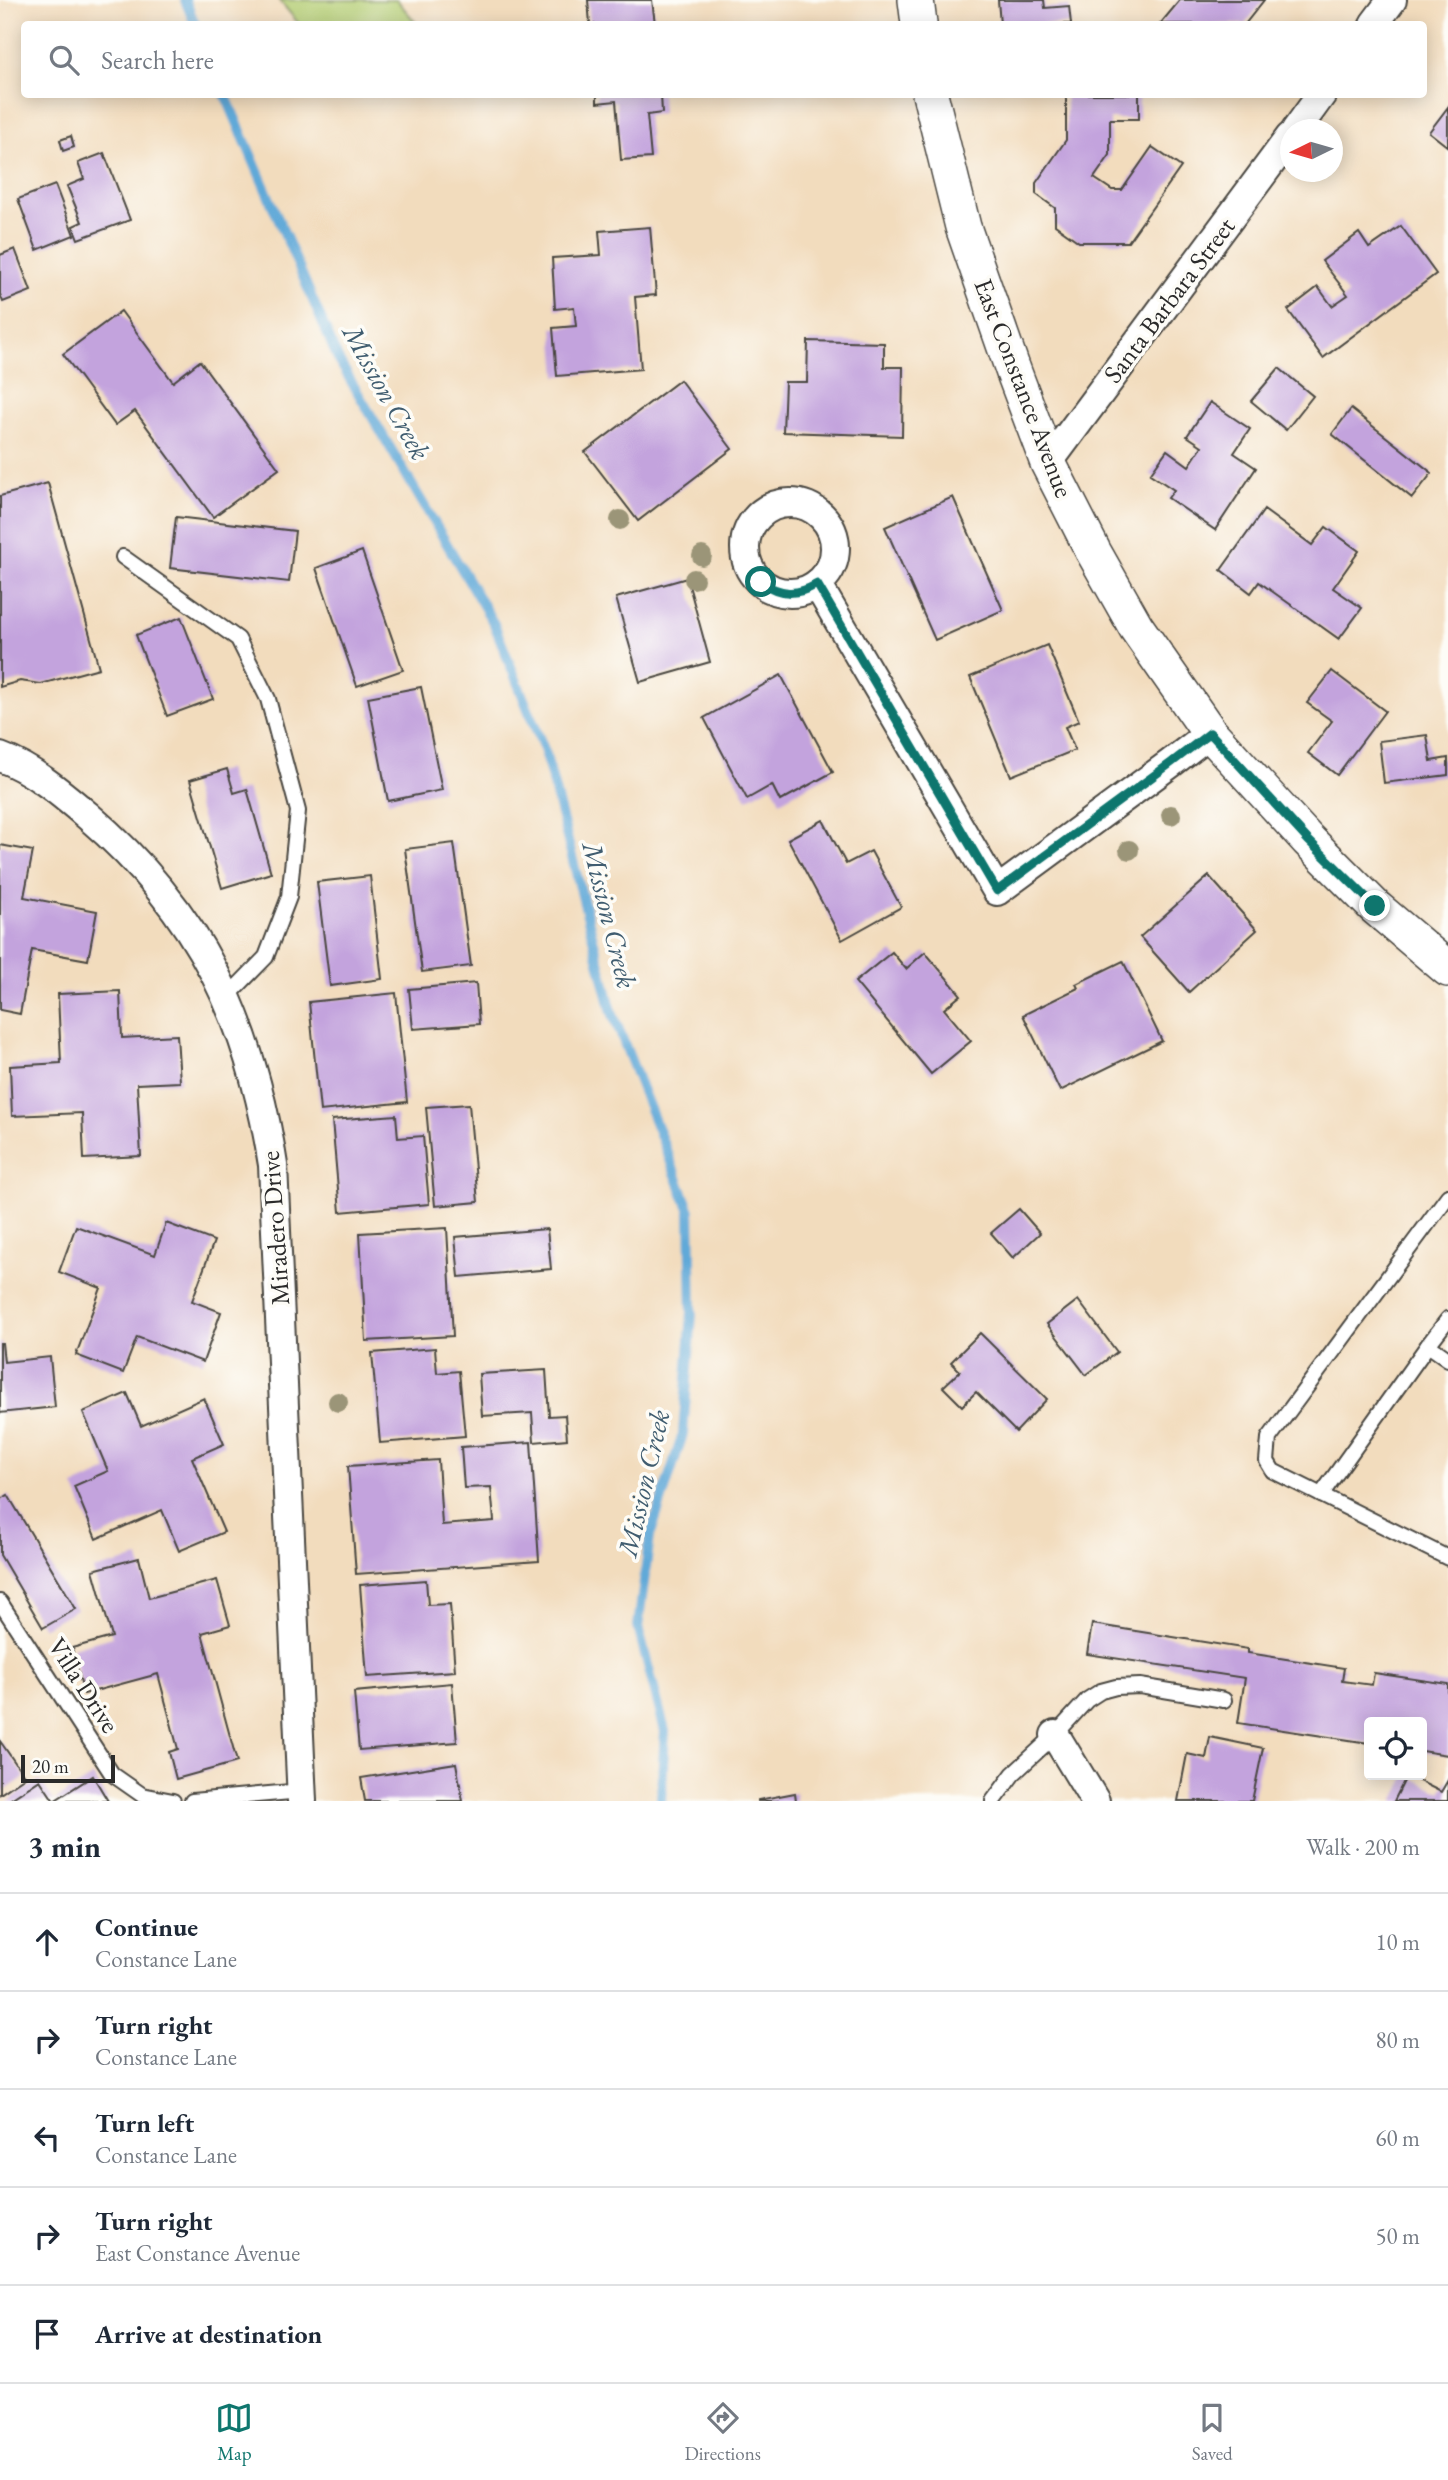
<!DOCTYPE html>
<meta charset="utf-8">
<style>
:root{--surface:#fff;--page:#f6f6f7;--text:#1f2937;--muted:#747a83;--line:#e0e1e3;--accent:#0f766e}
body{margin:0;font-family:"EB Garamond",serif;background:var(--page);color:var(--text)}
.controls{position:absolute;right:21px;bottom:21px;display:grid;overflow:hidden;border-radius:7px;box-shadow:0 4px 18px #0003}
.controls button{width:63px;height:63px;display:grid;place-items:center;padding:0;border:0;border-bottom:2px solid var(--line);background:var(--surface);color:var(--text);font:35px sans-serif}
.compass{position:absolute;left:1280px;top:119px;width:63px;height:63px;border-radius:50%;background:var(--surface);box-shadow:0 4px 18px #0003;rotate:265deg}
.scale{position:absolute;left:21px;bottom:18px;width:94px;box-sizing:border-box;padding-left:7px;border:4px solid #2b2b2b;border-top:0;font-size:19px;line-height:24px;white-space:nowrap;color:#2b2b2b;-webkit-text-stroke:5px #fdfcf7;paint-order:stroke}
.stop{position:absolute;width:21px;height:21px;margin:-16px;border:5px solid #0f766e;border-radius:50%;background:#fff}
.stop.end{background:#0f766e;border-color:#fff;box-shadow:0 2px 7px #0008}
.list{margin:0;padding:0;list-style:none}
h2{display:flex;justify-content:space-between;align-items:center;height:91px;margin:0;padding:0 28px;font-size:30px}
h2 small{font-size:23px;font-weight:400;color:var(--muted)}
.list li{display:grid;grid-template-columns:46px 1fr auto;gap:21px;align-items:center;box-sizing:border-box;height:98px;padding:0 28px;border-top:2px solid var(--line)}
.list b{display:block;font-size:26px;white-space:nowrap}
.list p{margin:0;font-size:23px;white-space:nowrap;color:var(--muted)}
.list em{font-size:23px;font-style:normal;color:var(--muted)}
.icon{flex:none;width:38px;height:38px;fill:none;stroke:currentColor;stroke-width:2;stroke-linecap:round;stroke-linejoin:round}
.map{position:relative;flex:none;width:1448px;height:1801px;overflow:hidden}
.search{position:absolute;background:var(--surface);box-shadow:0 4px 18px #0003;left:21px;right:21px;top:21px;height:77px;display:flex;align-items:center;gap:18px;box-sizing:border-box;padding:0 24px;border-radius:7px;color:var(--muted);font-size:26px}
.sheet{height:581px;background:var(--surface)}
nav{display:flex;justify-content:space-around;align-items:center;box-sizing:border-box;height:98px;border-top:2px solid var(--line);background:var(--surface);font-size:19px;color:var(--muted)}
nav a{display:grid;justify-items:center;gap:4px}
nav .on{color:var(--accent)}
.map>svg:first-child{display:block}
</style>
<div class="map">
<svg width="1448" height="1801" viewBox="0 0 1448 1801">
<rect width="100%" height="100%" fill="#fdfcf7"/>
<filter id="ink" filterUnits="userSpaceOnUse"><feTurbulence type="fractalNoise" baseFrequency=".0143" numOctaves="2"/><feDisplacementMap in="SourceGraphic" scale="14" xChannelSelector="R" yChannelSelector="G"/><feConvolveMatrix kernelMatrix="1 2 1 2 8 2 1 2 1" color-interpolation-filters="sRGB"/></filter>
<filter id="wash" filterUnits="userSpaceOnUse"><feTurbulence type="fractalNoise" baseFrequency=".00686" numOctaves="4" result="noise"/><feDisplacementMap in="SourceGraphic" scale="28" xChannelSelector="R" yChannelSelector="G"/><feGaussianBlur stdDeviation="1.57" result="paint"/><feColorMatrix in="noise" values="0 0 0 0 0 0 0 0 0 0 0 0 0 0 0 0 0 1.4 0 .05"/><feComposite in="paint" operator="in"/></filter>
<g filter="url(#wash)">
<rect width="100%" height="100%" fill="#f2dcbd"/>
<polygon fill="#b2cc71" stroke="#6e7c4e" stroke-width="2" points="279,0 397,0 417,24 299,24"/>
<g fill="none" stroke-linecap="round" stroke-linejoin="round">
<g stroke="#60a9d8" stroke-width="10">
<polyline points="185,0 195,24"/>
<polyline points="225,94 338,359 494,624 545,752 612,1012 690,1211 692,1313 683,1434 650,1536 638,1627 665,1731 661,1801"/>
</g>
</g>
<g id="blocks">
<g fill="#c3a3dd">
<polygon points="588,0 652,0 655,24 590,24"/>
<polygon points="998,0 1044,0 1045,8 1069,6 1071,24 1000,24"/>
<polygon points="1180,0 1264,0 1245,24 1160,24"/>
<polygon points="597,94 661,94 662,113 647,115 651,158 621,160 616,101 597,103"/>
<polygon points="1066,94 1139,94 1139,119 1110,119 1110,155 1094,178 1112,190 1122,190 1152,147 1181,167 1128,242 1079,242 1055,225 1055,208 1036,194 1036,183 1066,140"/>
<polygon points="1448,107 1448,147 1429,132"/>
<polygon points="71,136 74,147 63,151 60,140"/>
<polygon points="104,153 130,220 78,239 73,226 82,222 67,186 84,179 78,163"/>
<polygon points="55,185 74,235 37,250 18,199"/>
<polygon points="1401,226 1436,274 1323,358 1288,310 1318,287 1332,306 1348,295 1322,261 1359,233 1369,248"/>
<polygon points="650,227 656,295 635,297 641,369 557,376 553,328 576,326 574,307 555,309 552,258 601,255 599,231"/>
<polygon points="15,249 31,291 3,302 0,294 0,255"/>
<polygon points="121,311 173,382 200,361 279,469 213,517 135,411 115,425 63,354"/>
<polygon points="808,341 884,343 884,367 903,367 902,436 783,432 785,382 807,382"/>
<polygon points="1279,368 1313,396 1286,430 1251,401"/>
<polygon points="680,380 732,449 638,521 585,452"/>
<polygon points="1210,402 1250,429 1234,453 1256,468 1215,530 1168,498 1174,490 1150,474 1167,450 1189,466 1202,446 1187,436"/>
<polygon points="1351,409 1432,473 1412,498 1332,434"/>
<polygon points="48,483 99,668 41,684 20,681 0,687 0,496"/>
<polygon points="953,497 1003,610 935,640 885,527"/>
<polygon points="1264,510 1312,545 1326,527 1359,551 1333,588 1362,608 1339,639 1259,582 1251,593 1221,570"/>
<polygon points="176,517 295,531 289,582 170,568"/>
<polygon points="362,551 403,670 357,686 316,568"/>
<polygon points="687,578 710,662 640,682 616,598"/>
<polygon points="181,617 213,699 167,716 136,635"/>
<polygon points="1047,645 1079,721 1065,727 1075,750 1011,776 970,677"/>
<polygon points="1332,671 1385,711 1337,775 1308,753 1332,721 1307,703"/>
<polygon points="781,675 833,772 780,801 772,785 747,799 704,718"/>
<polygon points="421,687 442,790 388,801 368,697"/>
<polygon points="1427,735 1431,761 1448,758 1448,775 1384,783 1379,741"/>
<polygon points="227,769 234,793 247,789 271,873 222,888 190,780"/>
<polygon points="823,820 846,864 871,851 901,907 842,940 788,839"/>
<polygon points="454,843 471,966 422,972 405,849"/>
<polygon points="0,845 33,851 24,897 97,911 88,960 32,950 20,1014 0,1010"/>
<polygon points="370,876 382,979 330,986 317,882"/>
<polygon points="1209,876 1257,930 1189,992 1140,937"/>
<polygon points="892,952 906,969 925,952 961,995 944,1009 971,1041 931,1074 855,982"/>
<polygon points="1123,961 1162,1041 1060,1091 1023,1015 1078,988 1076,984"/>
<polygon points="476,983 479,1024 413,1029 409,989"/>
<polygon points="120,991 122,1038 177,1035 180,1082 137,1084 141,1156 84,1159 82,1113 12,1116 10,1066 61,1063 58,994"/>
<polygon points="396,993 407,1102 320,1111 309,1002"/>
<polygon points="469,1104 478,1202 435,1206 426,1107"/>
<polygon points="396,1115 398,1138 423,1136 429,1204 340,1212 332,1120"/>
<polygon points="1019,1209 1040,1233 1013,1258 991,1233"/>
<polygon points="166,1223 214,1241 192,1301 221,1312 203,1362 137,1337 123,1373 76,1355 101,1288 59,1272 76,1226 155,1255"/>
<polygon points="447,1228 453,1336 366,1341 360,1233"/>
<polygon points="547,1229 551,1269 459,1277 455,1237"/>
<polygon points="1078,1300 1117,1352 1086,1375 1047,1324"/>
<polygon points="980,1333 1047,1399 1016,1432 976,1392 962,1406 943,1387 960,1371 951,1362"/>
<polygon points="0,1343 2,1343 4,1362 50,1357 55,1407 0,1413"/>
<polygon points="435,1348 437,1373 459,1371 465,1436 380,1443 372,1353"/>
<polygon points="546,1370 549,1416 565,1415 567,1439 534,1442 532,1413 482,1416 479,1374"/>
<polygon points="127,1393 141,1426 204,1398 224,1444 192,1458 224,1532 179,1551 162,1510 96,1539 74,1486 108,1471 83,1412"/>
<polygon points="531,1442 539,1561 356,1574 348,1466 438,1460 442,1525 494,1521 491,1487 464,1488 461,1447"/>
<polygon points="8,1495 76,1609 43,1628 0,1555 0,1500"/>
<polygon points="139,1558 149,1598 217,1580 230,1625 202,1633 237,1762 176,1779 169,1752 178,1749 158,1674 84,1694 72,1648 112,1637 93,1570"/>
<polygon points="426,1580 428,1605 450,1604 455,1671 367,1677 360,1585"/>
<polygon points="1092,1624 1248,1649 1248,1653 1344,1668 1342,1681 1372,1685 1374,1673 1448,1684 1448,1755 1422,1751 1422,1722 1369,1722 1369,1743 1238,1723 1245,1678 1087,1654"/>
<polygon points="452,1683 457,1742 359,1750 354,1692"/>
<polygon points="1210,1737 1263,1748 1252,1801 1178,1801 1187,1754 1206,1758"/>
<polygon points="0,1741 25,1777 0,1794"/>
<polygon points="456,1763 463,1801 365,1801 361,1778"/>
<polygon points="1407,1775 1441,1792 1448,1780 1448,1801 1394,1801"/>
<polygon points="93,1776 108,1801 54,1801"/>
<polygon points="40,1780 54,1801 8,1801"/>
<polygon points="795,1793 796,1801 758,1801 758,1800"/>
</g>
</g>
</g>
<g filter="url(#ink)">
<use href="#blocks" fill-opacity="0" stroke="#494641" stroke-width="2"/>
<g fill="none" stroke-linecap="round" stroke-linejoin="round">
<g stroke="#494641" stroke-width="18">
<g id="service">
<polyline points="123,557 238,639 268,699 298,811 289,897 266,957 227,997"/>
<polyline points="1448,1196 1269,1438 1267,1461 1273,1471 1448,1558"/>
<polyline points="1448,1319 1428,1345 1448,1359"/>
<polyline points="1321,1495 1428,1345"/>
<polyline points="0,1602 112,1774 142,1795 173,1801"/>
<polyline points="192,1801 302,1791"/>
<polyline points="993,1801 1013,1774 1055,1735 1087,1700 1101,1691 1116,1687 1140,1686 1224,1700"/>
</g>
</g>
<g stroke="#494641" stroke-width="32">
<g id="minor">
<polyline points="1374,24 1392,0"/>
<polyline points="1296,130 1322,94"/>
<polyline points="1048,463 1290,137"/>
<circle cx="790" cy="548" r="45"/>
<polyline points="817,584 997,891 1171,763 1210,733"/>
<path d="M0,757C33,769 62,794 88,816C200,912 251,1021 273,1165L302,1801"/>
<polyline points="1055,1735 1095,1801"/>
</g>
</g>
<g stroke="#494641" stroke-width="38">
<g id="tertiary">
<polyline points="916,0 919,24"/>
<polyline points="930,94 963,227 1013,370 1048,463 1093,551 1136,627 1210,733 1308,840 1375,907 1448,969"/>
</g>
</g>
<use href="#service" stroke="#fff" stroke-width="14"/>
<use href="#minor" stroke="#fff" stroke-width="28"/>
<use href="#tertiary" stroke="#fff" stroke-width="35"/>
</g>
<g fill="#9b9578">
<circle cx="620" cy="520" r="10"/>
<circle cx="702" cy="556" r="10"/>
<circle cx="694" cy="579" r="10"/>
<circle cx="1171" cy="815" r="10"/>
<circle cx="1129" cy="850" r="10"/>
<circle cx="338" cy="1402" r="10"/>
</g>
</g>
<g fill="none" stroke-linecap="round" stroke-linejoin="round" filter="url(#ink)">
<path stroke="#0f766e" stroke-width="9" d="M761,582C780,595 797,596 817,584L997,891L1171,763L1210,733L1308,840L1375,906"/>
</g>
<g text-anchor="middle" stroke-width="7" stroke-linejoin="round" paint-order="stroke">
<g font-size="26" fill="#2b2b2b" stroke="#fdfcf7">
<text transform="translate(1169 300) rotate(-53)" y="9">Santa Barbara Street</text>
<text transform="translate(1024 388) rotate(69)" y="9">East Constance Avenue</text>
<text transform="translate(275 1228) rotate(-94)" y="9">Miradero Drive</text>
<text transform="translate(84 1685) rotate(57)" y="9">Villa Drive</text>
</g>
<g font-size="28" font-style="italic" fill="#405d70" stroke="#fdfcf7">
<text transform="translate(387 392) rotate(61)" y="10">Mission Creek</text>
<text transform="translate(610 915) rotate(76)" y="10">Mission Creek</text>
<text transform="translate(643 1483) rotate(-77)" y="10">Mission Creek</text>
</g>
</g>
</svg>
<div class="controls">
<button><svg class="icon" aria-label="locate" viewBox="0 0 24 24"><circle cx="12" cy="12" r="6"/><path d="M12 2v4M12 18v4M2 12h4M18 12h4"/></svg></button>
</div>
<svg class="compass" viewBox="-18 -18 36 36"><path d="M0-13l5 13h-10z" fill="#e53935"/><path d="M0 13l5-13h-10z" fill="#747a83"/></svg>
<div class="scale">20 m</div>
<div class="stop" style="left:761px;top:582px"></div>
<div class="stop end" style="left:1375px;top:906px"></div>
<div class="search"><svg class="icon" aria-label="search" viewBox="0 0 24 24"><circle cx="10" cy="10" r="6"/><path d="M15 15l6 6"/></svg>Search here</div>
</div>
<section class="sheet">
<h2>3 min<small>Walk · 200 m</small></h2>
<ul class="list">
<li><svg class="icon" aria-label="ahead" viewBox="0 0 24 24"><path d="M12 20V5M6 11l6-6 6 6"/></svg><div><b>Continue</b><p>Constance Lane</p></div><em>10 m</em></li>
<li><svg class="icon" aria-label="right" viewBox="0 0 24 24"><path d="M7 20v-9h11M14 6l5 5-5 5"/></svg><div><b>Turn right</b><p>Constance Lane</p></div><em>80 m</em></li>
<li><svg class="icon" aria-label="left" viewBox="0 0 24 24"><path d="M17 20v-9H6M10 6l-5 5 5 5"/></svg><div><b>Turn left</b><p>Constance Lane</p></div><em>60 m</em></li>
<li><svg class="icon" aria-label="right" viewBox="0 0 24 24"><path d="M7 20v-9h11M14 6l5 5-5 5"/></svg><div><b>Turn right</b><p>East Constance Avenue</p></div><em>50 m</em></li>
<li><svg class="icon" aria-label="arrive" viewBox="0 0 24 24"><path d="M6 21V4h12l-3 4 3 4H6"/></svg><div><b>Arrive at destination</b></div></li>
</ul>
</section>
<nav>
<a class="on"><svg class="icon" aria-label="map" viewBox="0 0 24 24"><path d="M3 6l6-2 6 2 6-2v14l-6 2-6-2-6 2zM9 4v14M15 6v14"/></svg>Map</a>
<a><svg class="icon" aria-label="directions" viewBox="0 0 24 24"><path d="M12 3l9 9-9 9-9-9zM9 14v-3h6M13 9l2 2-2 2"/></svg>Directions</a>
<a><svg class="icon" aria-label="saved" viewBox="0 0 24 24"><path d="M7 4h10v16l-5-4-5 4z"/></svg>Saved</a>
</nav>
